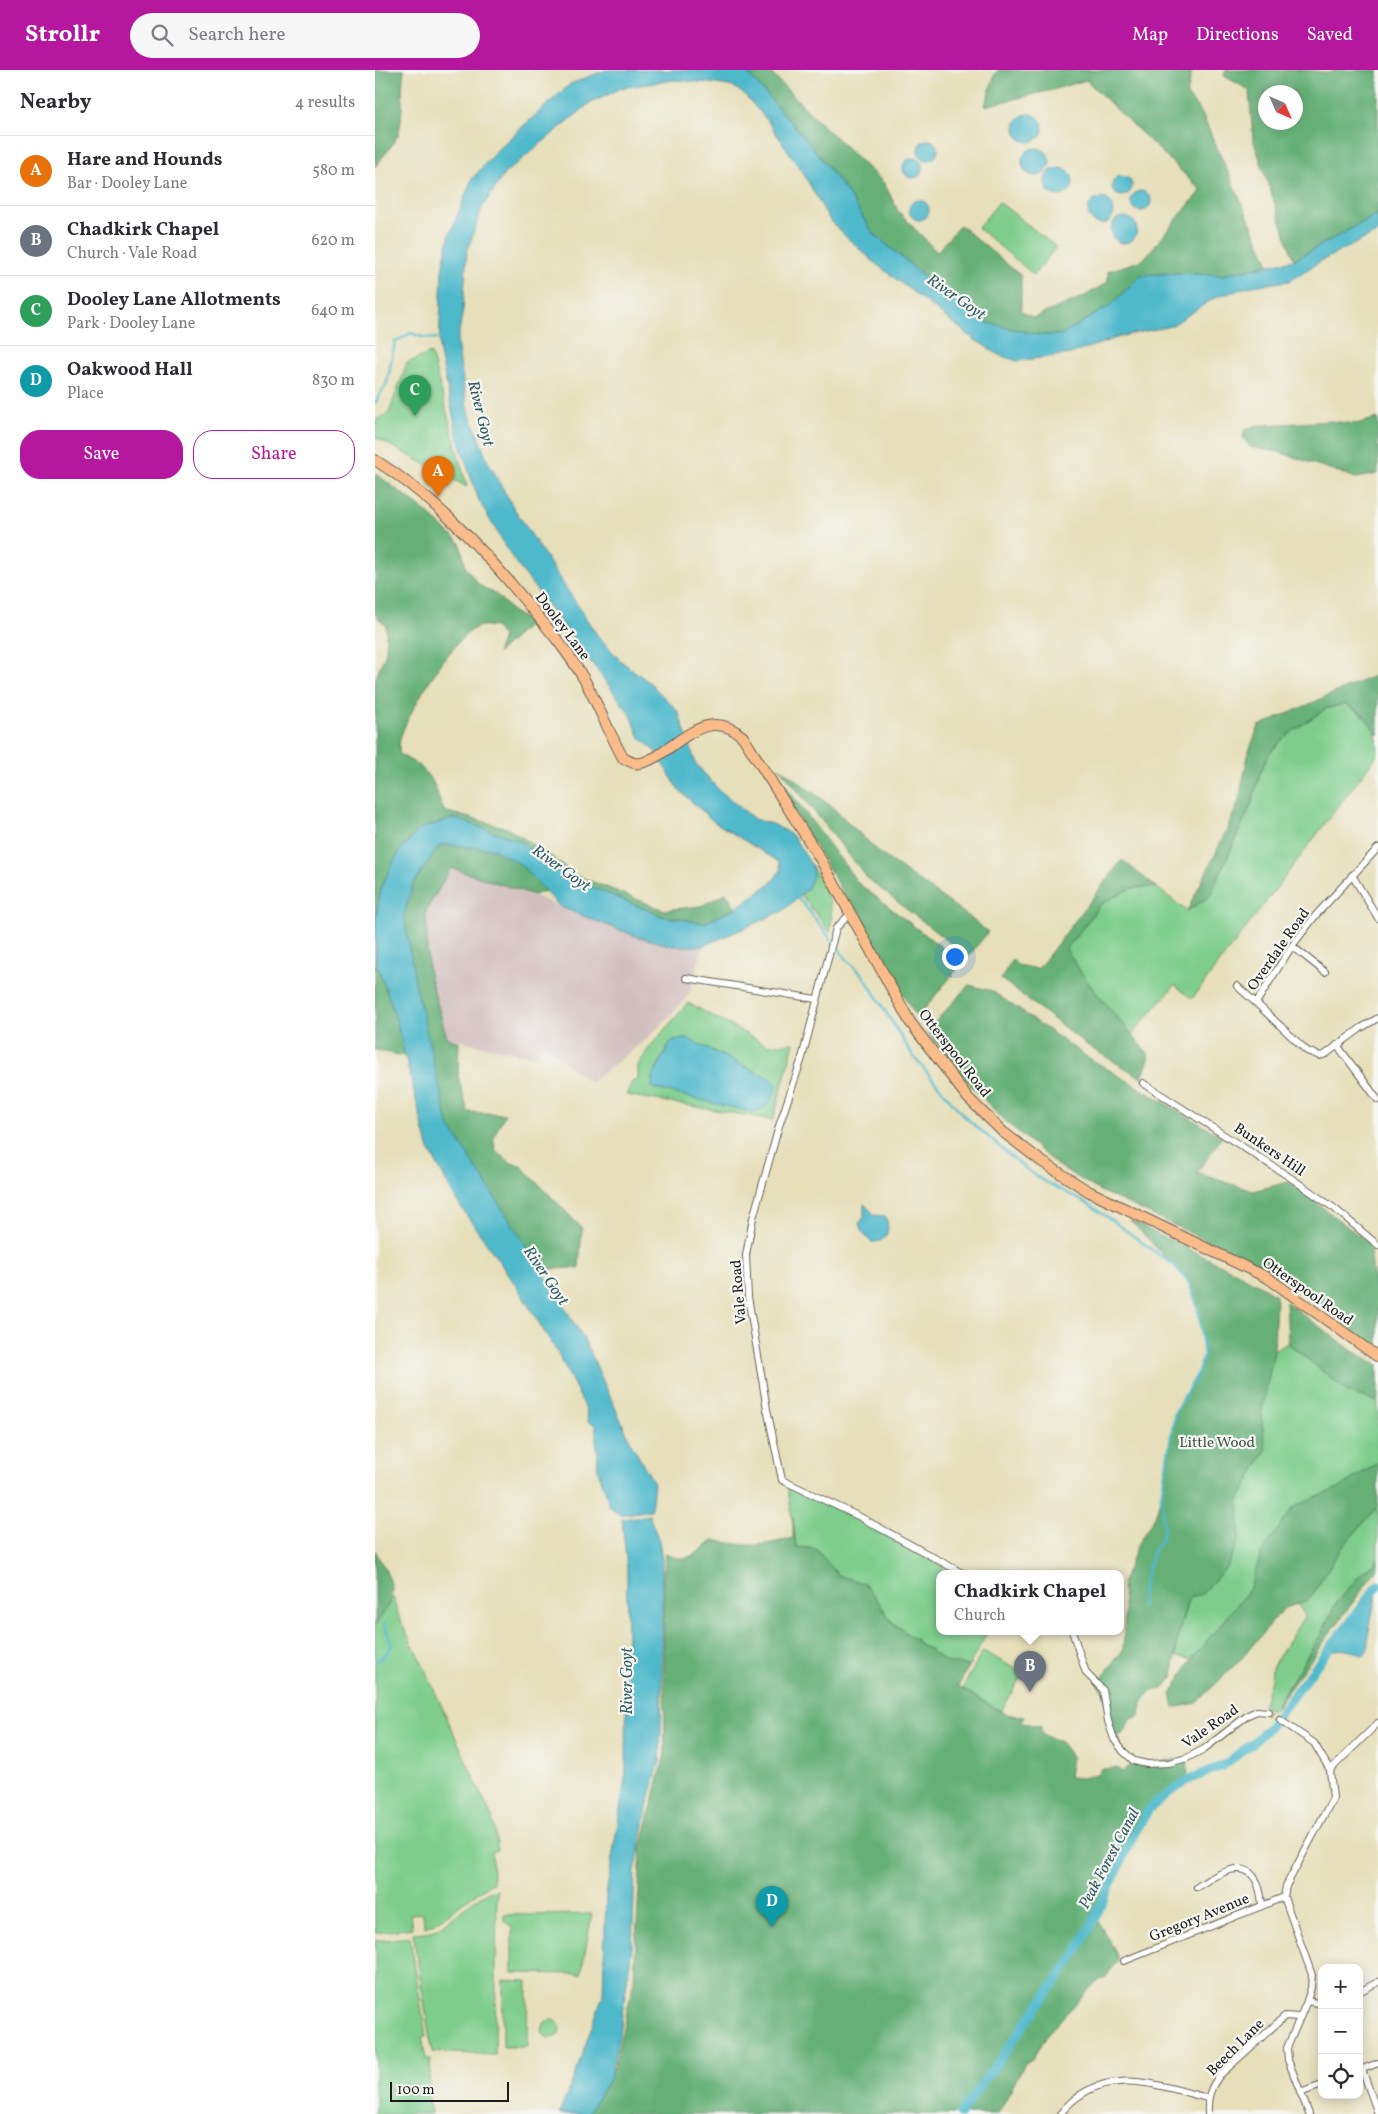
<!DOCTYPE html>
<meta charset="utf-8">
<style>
:root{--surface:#fff;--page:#f7f7f7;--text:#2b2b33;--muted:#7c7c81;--line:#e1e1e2;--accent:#b5179e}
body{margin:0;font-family:Vollkorn,serif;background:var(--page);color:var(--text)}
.controls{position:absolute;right:15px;bottom:15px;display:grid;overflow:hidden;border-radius:10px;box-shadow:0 2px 12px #0003}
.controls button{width:45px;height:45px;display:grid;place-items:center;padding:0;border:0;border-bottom:1px solid var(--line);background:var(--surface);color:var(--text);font:25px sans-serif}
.compass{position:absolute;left:883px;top:15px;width:45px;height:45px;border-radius:50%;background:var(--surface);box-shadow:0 2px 12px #0003;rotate:135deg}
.scale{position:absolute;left:15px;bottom:12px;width:119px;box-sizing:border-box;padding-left:5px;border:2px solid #1c1c1c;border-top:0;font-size:14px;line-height:18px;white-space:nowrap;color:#1c1c1c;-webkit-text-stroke:4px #f6f6f2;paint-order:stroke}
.you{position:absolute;left:579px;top:886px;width:18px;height:18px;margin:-12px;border:4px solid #fff;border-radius:50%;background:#1a73e8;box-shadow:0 0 0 8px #1a73e833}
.badge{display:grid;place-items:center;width:32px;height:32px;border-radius:50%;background:var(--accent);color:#fff;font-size:16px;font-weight:700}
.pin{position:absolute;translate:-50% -41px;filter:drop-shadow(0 1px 2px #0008)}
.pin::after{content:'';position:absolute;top:26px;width:18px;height:15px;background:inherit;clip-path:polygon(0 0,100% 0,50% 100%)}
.popup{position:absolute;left:561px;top:1500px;width:188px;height:65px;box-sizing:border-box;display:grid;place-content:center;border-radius:10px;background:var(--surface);filter:drop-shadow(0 1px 4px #0005);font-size:16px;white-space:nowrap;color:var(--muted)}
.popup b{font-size:19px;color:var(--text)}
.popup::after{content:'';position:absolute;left:50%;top:100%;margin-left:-10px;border:10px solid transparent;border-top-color:var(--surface)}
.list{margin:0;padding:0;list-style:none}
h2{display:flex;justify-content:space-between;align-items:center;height:65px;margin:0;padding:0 20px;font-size:21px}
h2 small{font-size:16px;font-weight:400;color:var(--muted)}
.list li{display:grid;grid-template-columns:32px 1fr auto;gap:15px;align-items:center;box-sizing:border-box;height:70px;padding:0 20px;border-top:1px solid var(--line)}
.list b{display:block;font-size:19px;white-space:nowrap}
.list p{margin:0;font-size:16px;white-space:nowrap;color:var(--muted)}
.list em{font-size:16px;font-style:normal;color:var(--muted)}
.actions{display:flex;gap:10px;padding:15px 20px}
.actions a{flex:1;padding:11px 0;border:1px solid var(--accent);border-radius:20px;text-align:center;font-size:18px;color:var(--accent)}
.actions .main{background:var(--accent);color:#fff}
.icon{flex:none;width:28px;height:28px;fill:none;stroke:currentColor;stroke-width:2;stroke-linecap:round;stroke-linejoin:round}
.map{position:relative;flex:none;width:1003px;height:2044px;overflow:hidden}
header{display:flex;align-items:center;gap:30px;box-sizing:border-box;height:70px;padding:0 25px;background:var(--accent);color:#fff}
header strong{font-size:24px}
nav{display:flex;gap:28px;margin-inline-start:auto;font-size:18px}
.search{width:350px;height:45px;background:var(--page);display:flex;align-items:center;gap:12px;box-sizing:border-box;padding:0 18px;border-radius:28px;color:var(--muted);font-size:19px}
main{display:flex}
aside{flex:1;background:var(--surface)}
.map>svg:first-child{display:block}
</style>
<header>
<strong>Strollr</strong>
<div class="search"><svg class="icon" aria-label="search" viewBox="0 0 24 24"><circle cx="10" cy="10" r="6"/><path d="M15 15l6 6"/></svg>Search here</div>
<nav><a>Map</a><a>Directions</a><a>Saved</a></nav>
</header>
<main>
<aside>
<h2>Nearby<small>4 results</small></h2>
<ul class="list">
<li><span class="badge" style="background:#e8710a">A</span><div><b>Hare and Hounds</b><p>Bar · Dooley Lane</p></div><em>580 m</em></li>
<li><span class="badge" style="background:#6b7280">B</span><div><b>Chadkirk Chapel</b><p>Church · Vale Road</p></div><em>620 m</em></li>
<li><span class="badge" style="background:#2e9e5b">C</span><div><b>Dooley Lane Allotments</b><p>Park · Dooley Lane</p></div><em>640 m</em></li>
<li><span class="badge" style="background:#0f9aa8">D</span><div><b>Oakwood Hall</b><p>Place</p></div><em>830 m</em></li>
</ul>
<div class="actions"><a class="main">Save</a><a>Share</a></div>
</aside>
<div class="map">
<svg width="1003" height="2044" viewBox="0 0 1003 2044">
<rect width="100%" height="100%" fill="#f6f6f2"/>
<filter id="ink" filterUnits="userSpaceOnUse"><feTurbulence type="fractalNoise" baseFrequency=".02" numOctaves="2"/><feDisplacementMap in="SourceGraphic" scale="10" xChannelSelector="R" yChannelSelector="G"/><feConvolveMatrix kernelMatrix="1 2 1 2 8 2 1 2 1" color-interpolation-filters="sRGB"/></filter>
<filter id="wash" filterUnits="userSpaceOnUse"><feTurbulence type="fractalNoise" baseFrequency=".0096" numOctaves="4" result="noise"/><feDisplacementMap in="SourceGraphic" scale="20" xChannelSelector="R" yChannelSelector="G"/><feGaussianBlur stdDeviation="1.12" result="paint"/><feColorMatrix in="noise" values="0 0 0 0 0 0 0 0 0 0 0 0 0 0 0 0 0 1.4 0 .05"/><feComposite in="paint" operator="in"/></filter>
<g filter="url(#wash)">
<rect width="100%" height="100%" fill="#e6dfba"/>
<polygon fill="#d1bfbe" points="76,798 141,818 185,837 263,867 298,876 328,876 315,922 305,935 274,967 215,1013 170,975 160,987 72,968 53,900 51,841"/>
<g fill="#7ecd8c" stroke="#4d7454" fill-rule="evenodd">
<polygon points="624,132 681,177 659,205 603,158"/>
<polygon points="56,283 92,417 0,367 0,350 14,343 32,293"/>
<path d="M969,634C994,647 1003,655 1003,684L817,929L800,915L756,965L714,914L691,879L726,834L756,818L781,817L812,841L835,826L876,735L885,704L893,685L911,666L950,639Z"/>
<path d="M437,796C451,820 460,834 455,862L426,825C435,816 438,809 437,796Z"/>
<path d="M313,933L392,975L419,973L398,1050L251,1025L257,1012L263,1009V995L274,978ZM313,969L398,1010L402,1016L277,1017L278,1006L294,974L300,970Z"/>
<polygon points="913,1273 973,1322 1003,1332 1003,1393 965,1417 887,1482 874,1520 817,1589 801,1587 802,1569 814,1527 827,1524 853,1495 864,1448 863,1430 891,1380 886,1345 899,1280"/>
<polygon points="414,1418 418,1418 502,1459 578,1503 565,1503 565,1561 613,1561 594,1596 571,1593 543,1572 517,1552 500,1527 488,1513 463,1505 441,1479 421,1477 413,1420"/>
<polygon points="1003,1437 1003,1490 989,1501 963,1530 945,1566 898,1640 888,1637 896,1610 897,1597 930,1545 922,1534 935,1529 966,1478"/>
<path d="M18,1527L25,1550L49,1597L117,1748L123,1780L117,1782L118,1813C98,1822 66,1854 49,1857L48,1843L35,1844L37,1858L0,1863V1556Z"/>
<polygon points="608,1581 648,1603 626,1641 587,1619"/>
<path d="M122,1820L120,1985L57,1982L38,1863C48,1862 57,1862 65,1857C85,1845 99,1824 122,1820Z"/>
<polygon points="217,1844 206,1904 137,1903 137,1857 129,1851 129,1845"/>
<polygon points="35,1867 51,1966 47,1967 51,1989 56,1989 53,2026 56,2044 0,2044 0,1871"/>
<polygon points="128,1910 153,1911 152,1977 128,1977"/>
<circle cx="176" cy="1959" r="9"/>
</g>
<g fill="#66b078" stroke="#41664a" fill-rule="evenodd">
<path d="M0,0H29C25,21 30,43 23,64C19,75 7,87 0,97Z"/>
<polygon points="370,0 393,0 439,47 509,113 523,141 562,182 585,155 646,206 646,241 658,248 710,226 733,212 733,201 768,190 826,120 711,10 677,20 610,36 619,6 623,0 817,0 812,25 826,42 894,194 847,205 800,203 766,205 736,235 686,265 663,265 613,253 575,228 499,164 473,124 436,75"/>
<path d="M851,0H934L955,3L961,0H1003V144L919,190L878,69L874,20L849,6ZM891,22H921V52H891Z"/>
<polygon points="1003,348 1003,404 981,408 904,382 875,377 868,368 870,360 879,356 955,351 981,354"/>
<path d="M0,403L49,440L85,473L91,498L104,515L123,526L137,541L156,553L122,584L128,567L121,557C117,557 110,555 106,556C82,559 31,645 25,669C24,674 24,679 24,684L45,696L58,712L69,741L132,758L176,786L198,804L289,840L326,836L351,823L361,838L329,853L287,846L195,808L182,817L159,825L76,798L51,841L53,900L72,968L84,972L83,1006L93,1042L130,1044L118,1068L121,1081L135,1092L147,1097L207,1158L204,1198L149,1200L117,1158L43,989L0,980V610L11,582V556L0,544Z"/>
<polygon points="1003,604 1003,665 987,643 969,634 950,639 911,666 893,685 885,704 876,735 835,826 812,841 839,787 863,734 874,681 884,656"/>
<polygon points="404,697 456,736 506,784 589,843 613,862 593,887 493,809"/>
<polygon points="402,705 484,814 587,893 542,948 400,708"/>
<polygon points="747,790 781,817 756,818 726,834 691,879 714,914 775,986 767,1008 716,978 626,909 637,889 642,895 663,899"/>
<polygon points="594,915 617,921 709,985 847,1067 822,1103 878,1121 914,1112 994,1173 1001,1224 1003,1225 1003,1280 926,1219 874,1190 725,1121 682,1095 627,1048 586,1005 552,961"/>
<path d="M755,1150C803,1176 854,1196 901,1225L899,1280L886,1345L891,1380L864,1430V1469L853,1495L827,1524L814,1527L802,1569L798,1607L788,1619L775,1621L767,1633L765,1646L755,1649L750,1662L739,1669L728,1621L722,1614L748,1580L750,1546L747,1513L762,1475L780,1446L786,1427L800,1342L822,1305L829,1285L824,1244L820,1228L813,1211Z"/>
<polygon points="911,1232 979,1282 1003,1294 1003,1332 973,1322 913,1273"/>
<polygon points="1003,1393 1003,1437 966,1478 935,1529 908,1539 866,1589 821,1633 799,1638 796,1624 817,1589 874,1520 887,1482 919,1437 965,1417"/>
<path d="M418,1448L421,1477L441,1479L463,1505L488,1513L500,1527L517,1552L543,1572L571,1592L594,1596L583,1617L630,1644L649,1647L646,1653L666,1656V1664L686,1672L697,1688L694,1707L707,1708L722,1705L726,1699L741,1698L748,1702L759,1691L772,1694L812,1688L813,1710C800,1719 784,1728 773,1741C749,1771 735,1812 720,1847L741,1882L743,1892L737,1897L731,1908L722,1911L673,1963L657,1989L650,1993L623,2044H212L239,1997L259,1911L266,1778L290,1684L288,1508L291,1484C311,1495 324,1482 339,1470C374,1477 383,1477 418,1468Z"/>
<path d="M0,1480C19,1518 26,1519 0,1556Z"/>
<polygon points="1003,1490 1003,1498 901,1637 945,1566 963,1530 989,1501"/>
</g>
<g fill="#4fb9cc" stroke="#366a74">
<path d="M231,0H370L436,75L473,124L499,164L575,228L613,253L663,265H686L736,235L766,205L800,203L847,205L919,190L1003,144V162L946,191L914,211L877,216L841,227L796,256L747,266L695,284L642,291L624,285L599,269L500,193L468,164L454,149L427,101L392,50L369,24L359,17L336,13L298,10L246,18L214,34L130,103L107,138L92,181L88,239L82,273L92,337L112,390L138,437L222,565L247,592L274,612L303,641L321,694L343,719L379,749L400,755L418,766L437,796L438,806L433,818L408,841L328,876H298L263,867L185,837L146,795L119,779L74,775H65L38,814L29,845L41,917L73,1054L179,1219L211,1273L257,1375L279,1413L276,1440L244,1445L233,1434C232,1420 226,1413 223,1400C222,1394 223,1389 223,1384C221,1374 220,1366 221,1355L213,1352L211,1339L185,1287L142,1217L81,1130L53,1077L18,938L1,893V849L6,817L25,780L45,759L79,748L142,770L195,808L287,846L329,853L361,838L397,812L406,800L404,792L338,751L304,720L279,680L265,668L256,645L138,489L104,431L83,369L64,279L67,201L74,166L97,109L123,79L195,14Z"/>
<circle cx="654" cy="58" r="14"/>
<circle cx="553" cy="80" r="10"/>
<circle cx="661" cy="92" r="14"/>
<circle cx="538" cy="98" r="10"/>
<circle cx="684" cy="112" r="14"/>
<circle cx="747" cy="116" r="10"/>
<circle cx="766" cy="131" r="10"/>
<circle cx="726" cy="141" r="13"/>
<circle cx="544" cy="140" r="10"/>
<circle cx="749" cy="160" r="13"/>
<path d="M313,969L398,1010L402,1016C397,1031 392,1040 375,1042L277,1018L278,1006L294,974L299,970Z"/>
<path d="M489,1134L500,1145L510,1146C516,1158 513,1174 496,1172L487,1162L484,1154L489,1147Z"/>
<polygon points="274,1445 284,1471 287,1490 287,1621 285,1691 273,1733 260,1802 257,1878 244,1966 235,2007 213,2044 184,2044 199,2007 228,1925 231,1825 251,1703 252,1499 247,1449"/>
<path d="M1003,1515L993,1566V1578L989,1586C975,1580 966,1577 952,1582Z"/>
</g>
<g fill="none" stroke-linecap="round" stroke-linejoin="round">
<g stroke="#4fb9cc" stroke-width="2.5">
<polyline points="0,333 12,313 20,272 36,263 47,267 65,269"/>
<polyline points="423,827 473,891 488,905 538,986 589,1046 647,1096 667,1110 713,1134 735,1149 801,1197 813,1211 820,1228 824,1244 829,1285 822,1305 800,1342 786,1427 789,1457 786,1470 778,1482 773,1498 768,1518 766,1537"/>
<polyline points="2,1591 13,1581 17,1575 9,1553"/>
</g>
<polyline stroke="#4fb9cc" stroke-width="9" points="585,2044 698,1888 720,1848 759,1764 774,1739 796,1721 813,1710 849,1695 879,1672 895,1656 1003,1515"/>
</g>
</g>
<g filter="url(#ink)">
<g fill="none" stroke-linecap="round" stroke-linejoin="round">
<polyline stroke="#beb89a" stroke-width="6" stroke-dasharray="6 3" stroke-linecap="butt" points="894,1642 905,1650"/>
<g stroke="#636053" stroke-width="8">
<g id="street">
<polyline points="1003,778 941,845 917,876 881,933 932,981 945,986 951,984 986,958 1003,948"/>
<polyline points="977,805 1003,848"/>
<polyline points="475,844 461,858 427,988 404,1056 378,1148 371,1185 373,1227 392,1339 407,1410 485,1447 587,1503"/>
<polyline points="917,876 950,902"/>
<polyline points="311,908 441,929"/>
<polyline points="862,916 881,933"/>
<polyline points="962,975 1003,1030"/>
<polyline points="768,1013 916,1108 959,1138 1003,1175"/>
<polyline points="697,1561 711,1603 728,1620 733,1651 739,1669 748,1681 759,1691 772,1694 794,1693 812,1688 829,1679 873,1645 882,1641 894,1642"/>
<polyline points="905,1650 939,1673 955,1700 958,1728 911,1816 909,1827 937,1905 936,1918 932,1931 912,1978 913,1990 934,2044"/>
<polyline points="955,1700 1003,1653"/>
<path d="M822,1817C853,1796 883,1784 887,1835"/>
<polyline points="749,1891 909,1827"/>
<polyline points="984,1922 1003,1912"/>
<polyline points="932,1931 947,1934"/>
<polyline points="987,1999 1003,2044"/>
<polyline points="985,2000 1003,1993"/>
<polyline points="925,2023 947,2015"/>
<path d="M685,2044C725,1993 780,2014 832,2028"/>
<path d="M833,2044C832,2028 835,2018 845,2005L910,1946L924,1947"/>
</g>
</g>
<g stroke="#636053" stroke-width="12">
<path id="primary" d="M0,390C59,427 108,479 152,533C172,557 193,582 209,609C223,635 234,662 248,688C251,689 255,692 259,693C267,695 277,689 284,685C312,666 337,639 368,667L446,790L535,952L593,1028L628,1062L666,1091L713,1121L893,1208L1003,1287"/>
</g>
<use href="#street" stroke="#fff" stroke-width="6"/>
<use href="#primary" stroke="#f9bc8a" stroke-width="10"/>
</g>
</g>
<g text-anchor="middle" stroke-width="4.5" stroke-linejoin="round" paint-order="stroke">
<g font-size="15" fill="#1c1c1c" stroke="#f6f6f2">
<text transform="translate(188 556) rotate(53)" y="5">Dooley Lane</text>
<text transform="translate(903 879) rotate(-55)" y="5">Overdale Road</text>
<text transform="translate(580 983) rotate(52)" y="5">Otterspool Road</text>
<text transform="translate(895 1079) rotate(34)" y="5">Bunkers Hill</text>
<text transform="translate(933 1221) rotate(35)" y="5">Otterspool Road</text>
<text transform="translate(363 1222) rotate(-95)" y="5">Vale Road</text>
<text transform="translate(835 1656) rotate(-35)" y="5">Vale Road</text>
<text transform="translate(824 1847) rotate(-22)" y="5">Gregory Avenue</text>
<text transform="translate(860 1977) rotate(-45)" y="5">Beech Lane</text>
</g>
<g font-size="15" fill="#3e5a43" stroke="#f6f6f2">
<text x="842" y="1377">Little Wood</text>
</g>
<g font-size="16" font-style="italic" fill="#305b62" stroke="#f6f6f2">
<text transform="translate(582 226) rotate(35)" y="6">River Goyt</text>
<text transform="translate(107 343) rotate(76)" y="6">River Goyt</text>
<text transform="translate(187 797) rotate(36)" y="6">River Goyt</text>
<text transform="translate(172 1205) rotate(56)" y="6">River Goyt</text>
<text transform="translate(251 1611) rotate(-90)" y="6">River Goyt</text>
<text transform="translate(733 1788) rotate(-62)" y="6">Peak Forest Canal</text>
</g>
</g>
</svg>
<div class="controls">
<button>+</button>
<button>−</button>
<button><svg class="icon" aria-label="locate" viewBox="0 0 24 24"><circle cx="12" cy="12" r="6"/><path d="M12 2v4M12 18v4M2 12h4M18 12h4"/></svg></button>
</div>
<svg class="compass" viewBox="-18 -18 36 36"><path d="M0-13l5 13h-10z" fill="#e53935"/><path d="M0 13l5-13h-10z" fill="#7c7c81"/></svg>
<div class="scale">100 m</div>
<div class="you"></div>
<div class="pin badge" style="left:63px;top:427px;background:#e8710a">A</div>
<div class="pin badge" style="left:655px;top:1622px;background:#6b7280">B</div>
<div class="popup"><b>Chadkirk Chapel</b>Church</div>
<div class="pin badge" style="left:40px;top:346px;background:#2e9e5b">C</div>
<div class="pin badge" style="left:397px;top:1857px;background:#0f9aa8">D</div>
</div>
</main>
